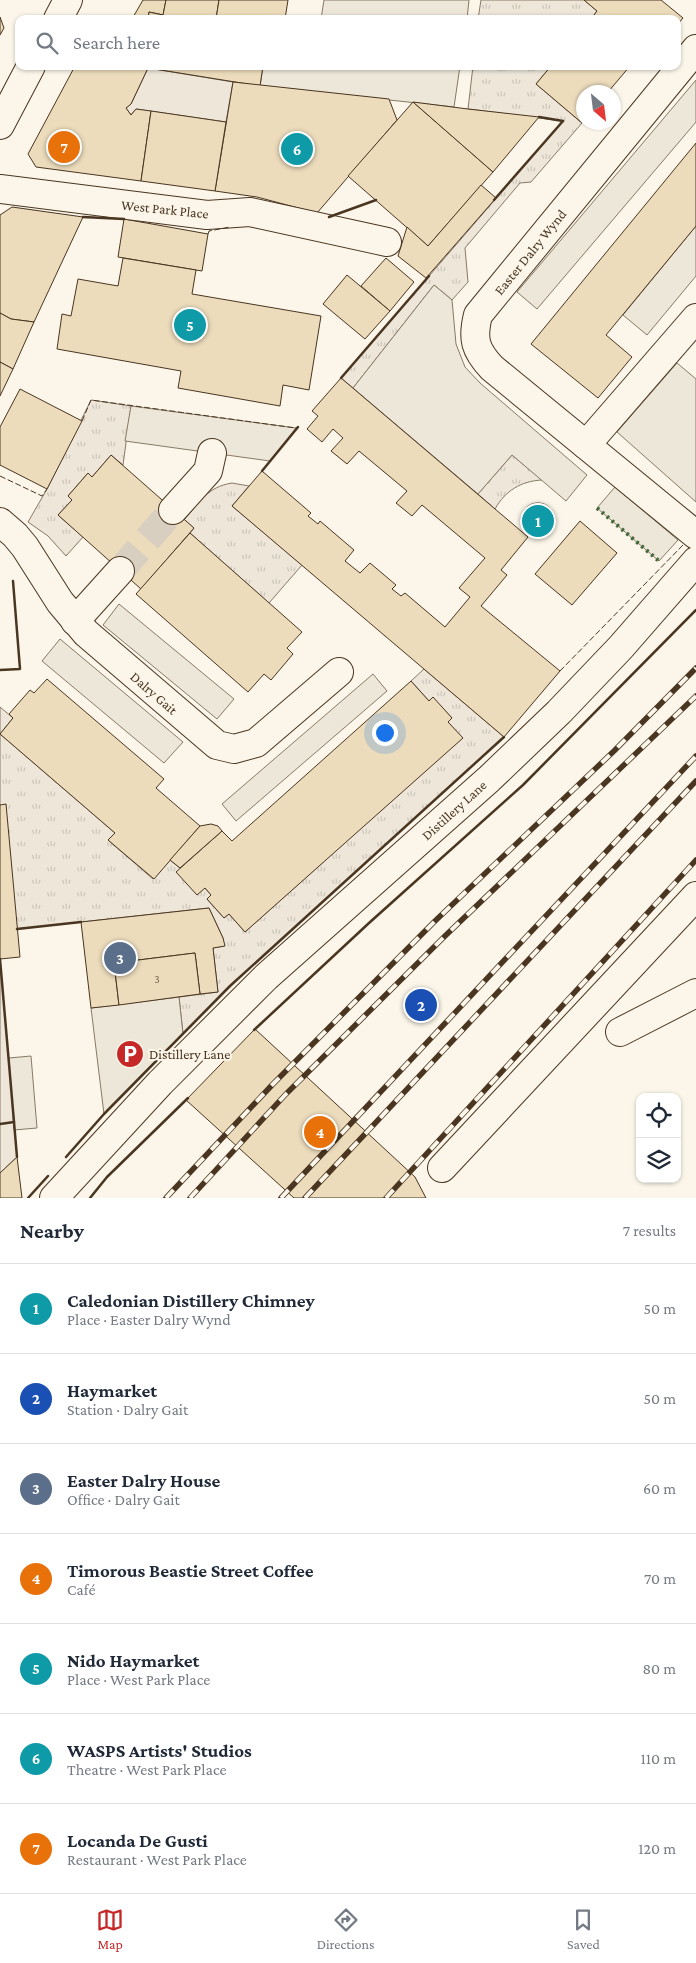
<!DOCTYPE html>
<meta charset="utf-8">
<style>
:root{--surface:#fff;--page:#f6f6f7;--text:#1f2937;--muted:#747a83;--line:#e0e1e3;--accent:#c62828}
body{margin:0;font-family:"Crimson Pro",serif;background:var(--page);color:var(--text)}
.controls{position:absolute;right:15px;bottom:15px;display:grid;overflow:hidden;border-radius:10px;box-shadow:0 1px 4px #0004}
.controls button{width:45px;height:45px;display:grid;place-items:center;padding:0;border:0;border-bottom:1px solid var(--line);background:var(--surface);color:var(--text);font:25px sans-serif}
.compass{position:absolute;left:576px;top:85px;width:45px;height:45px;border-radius:50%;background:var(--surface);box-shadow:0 1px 4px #0004;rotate:152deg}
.you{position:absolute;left:384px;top:732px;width:18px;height:18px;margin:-12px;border:4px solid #fff;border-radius:50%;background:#1a73e8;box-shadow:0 0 0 8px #1a73e833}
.badge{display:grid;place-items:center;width:32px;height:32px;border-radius:50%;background:var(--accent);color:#fff;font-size:16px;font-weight:700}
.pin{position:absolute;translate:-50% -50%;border:2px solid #fff;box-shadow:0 1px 5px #0006}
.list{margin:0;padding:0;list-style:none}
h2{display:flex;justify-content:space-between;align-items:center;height:65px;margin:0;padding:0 20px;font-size:21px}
h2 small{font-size:16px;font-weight:400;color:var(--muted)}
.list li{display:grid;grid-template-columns:32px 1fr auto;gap:15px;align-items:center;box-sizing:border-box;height:90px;padding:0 20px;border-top:1px solid var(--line)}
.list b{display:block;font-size:19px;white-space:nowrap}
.list p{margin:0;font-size:16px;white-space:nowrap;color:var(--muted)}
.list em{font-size:16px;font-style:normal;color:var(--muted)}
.icon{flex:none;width:28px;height:28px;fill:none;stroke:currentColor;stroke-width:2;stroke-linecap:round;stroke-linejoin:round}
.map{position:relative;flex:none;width:696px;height:1198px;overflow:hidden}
.search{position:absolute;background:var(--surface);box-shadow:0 1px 4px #0004;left:15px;right:15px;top:15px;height:55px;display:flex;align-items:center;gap:12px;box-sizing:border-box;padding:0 18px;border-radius:10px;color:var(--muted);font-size:19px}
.sheet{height:695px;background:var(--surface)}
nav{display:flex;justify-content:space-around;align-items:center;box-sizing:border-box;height:70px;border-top:1px solid var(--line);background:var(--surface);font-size:14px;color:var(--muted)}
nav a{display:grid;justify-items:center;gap:2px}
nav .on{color:var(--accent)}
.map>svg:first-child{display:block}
</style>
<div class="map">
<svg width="696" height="1198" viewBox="0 0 696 1198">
<defs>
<pattern id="grass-tufts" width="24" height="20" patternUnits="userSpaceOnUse" patternTransform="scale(1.25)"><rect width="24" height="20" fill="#ede6d9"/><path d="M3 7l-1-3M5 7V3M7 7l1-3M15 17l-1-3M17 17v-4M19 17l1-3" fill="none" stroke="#cdc6ba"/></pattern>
</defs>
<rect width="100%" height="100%" fill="#fbf6e9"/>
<g fill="url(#grass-tufts)" stroke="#887966">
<polygon points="481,0 584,0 597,11 591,19 478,19"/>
<polygon points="473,66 551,66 536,84 582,123 531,182 520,183 465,248 468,282 452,300 434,285 353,388 341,378 563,121 468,109"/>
<polygon points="91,400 131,406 123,465 111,455 92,477 88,473 68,496 72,500 58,515 83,537 66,556 48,536 28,522 47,489"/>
<path d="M512,455L542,480C521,481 505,491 495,509L478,494Z"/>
<path d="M232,483L249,486L232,506L302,565L269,603L190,533L194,528L184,520C200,502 207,487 232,483Z"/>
<polygon points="424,669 504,737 230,986 183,1034 179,997 218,992 213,948 224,946 223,938 209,908 17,929 0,805 0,734 115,833 109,841 153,879 170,860 205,888 211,895 207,899 224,918 229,914 245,932 462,738 448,722 452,718 433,698 429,701 411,681"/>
<polygon points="0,707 13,718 0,734"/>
</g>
<g fill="#ede6d9" stroke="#887966">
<polygon points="148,68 233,82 226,122 136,109 131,115 126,108 131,104"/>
<polygon points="0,959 17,1157 0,1173"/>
</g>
<g fill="#ede7d9" stroke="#887966">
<polygon points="324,0 469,0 467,19 321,19"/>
<polygon points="263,66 460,66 454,107 260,86"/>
<polygon points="696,80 696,122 537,309 517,292"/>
<polygon points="696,226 696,276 647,335 623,315"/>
<polygon points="434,285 452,300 456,344 465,367 480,383 587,475 566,501 512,455 478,494 353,388"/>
<polygon points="677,363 696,379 696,502 617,432"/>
<polygon points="131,406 296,428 270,461 125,441"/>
<polygon points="615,487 678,540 659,561 597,508"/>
<polygon points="119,604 234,699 217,719 103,625"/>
<polygon points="60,639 183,742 164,763 42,661"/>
<polygon points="373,674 387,691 236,821 222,804"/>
<polygon points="179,997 183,1034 104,1114 91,1008"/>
<polygon points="31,1056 37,1128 14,1130 9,1058"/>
</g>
<g fill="#ecdcbc" stroke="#4a3520">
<polygon points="143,0 166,0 163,15 149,12 148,19 132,19"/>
<polygon points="166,0 219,0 216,19 148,19 149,12 163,15"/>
<polygon points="219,0 288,0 285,19 216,19"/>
<polygon points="584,0 661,0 683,18 677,25 677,19 591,19 597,11"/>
<polygon points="0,17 4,28 0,35"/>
<polygon points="75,66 136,66 148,68 131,104 126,108 131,115 136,109 151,111 141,181 36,167 28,154"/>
<polygon points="136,66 263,66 260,86"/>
<polygon points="551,66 630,66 608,92 584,92 584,121 582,123 536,84"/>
<polygon points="233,82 389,99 397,120 317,213 257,197 215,191"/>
<polygon points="413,102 493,172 428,246 348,176"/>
<polygon points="413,102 468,109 539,117 493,172"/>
<polygon points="151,111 226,122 215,191 141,181"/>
<polygon points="696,143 696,226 606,335 632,357 598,398 531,344"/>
<polygon points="481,185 496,198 426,278 398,256 407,227 428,246"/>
<polygon points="12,207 83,217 34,322 11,319 0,313 0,215"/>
<polygon points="124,219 208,234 202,271 118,257"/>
<polygon points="123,258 196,270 192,294 321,316 309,390 283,385 280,406 178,388 181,371 57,349 62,314 71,316 78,279 118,286"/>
<polygon points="386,258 414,282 390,311 361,286"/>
<polygon points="347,275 390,311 365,339 323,304"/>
<polygon points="0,313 11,319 34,322 13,369 0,362"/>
<polygon points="0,362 13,369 0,396"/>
<polygon points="341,378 528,537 501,570 507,575 481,606 560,671 504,737 232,506 262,471 311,513 308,516 318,524 320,521 354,550 345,561 360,573 370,563 396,585 392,589 401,596 405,593 445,627 470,597 459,588 485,558 422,505 412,516 396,503 407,491 359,451 347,464 331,451 343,438 333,429 322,442 307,429 318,416 312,411"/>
<polygon points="20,389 82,421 47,489 0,465 0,427"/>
<polygon points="111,455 194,528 141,589 58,515 72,500 68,496 88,473 92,477"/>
<circle cx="538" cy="520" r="17"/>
<polygon points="580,521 617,553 572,605 535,574"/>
<polygon points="190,533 302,632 287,648 293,654 271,680 264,674 248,692 136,594"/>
<polygon points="47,679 164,779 156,788 200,826 154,879 108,840 115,833 0,734 13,718 9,714 30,690 34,693"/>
<polygon points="411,681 429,701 433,697 452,718 448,722 463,738 245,932 229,914 224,918 207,899 211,895 205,888 197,895 176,872 222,831 232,841"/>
<polygon points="6,804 20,957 0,959 0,805"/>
<polygon points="211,824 218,826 222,831 180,868 170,860 200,826"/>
<polygon points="209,908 223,938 225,946 213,948 218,992 200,994 195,953 114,963 119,1005 91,1008 81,922"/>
<polygon points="195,953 200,994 119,1005 114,963"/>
<polygon points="255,1029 415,1177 426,1198 294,1198 186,1100"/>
<polygon points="17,1157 22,1198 0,1198 0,1173"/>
</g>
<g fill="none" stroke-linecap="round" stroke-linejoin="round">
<polyline stroke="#d8cfc1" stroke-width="28" stroke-dasharray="28 14" stroke-linecap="butt" points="120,571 173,510"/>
<g stroke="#4a3520" stroke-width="30">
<g id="minor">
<path d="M696,49L478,315C472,339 475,350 492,368L696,535"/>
<polyline points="0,189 207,215 250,212 387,242"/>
<polyline points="586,445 696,318"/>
<polyline points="173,510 208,471 212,453"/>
<polyline points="0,522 15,535 25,547 60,602 86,633 217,745 234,749 256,743 339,672"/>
<polyline points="75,621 120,571"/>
<polyline points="620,1032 696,993"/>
<polyline points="442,1168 696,896"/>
<polyline points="54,1198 160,1083 266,977 489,779 559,712 621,647 696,561"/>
</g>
</g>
<g stroke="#4a3520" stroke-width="30">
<g id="major">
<polyline points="58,19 68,0"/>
<polyline points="0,125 31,66"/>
</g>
</g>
<use href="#minor" stroke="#fbf6e9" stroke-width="28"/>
<use href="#major" stroke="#fbf6e9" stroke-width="28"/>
<g stroke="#4a3520" stroke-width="5.5">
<g id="rail">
<polyline points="166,1198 272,1085 435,921 614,751 696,668"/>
<polyline points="190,1198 286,1094 445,936 696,696"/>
<polyline points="281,1198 696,756"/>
<polyline points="305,1198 696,781"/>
<polyline points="386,1198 696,860"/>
</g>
</g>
<use href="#rail" stroke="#fbf6e9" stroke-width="4" stroke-dasharray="11" stroke-linecap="butt"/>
<polyline stroke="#436837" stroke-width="4" stroke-dasharray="2.5 4" stroke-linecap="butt" points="597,508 659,561"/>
<g stroke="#4a3520" stroke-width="1" stroke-dasharray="6 2.5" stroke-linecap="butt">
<polyline points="208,234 209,231 230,227"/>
<polyline points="82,421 91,400 296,428 298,427"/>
<polyline points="0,476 42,496 47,489"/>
<polyline points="560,671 683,545"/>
</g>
<g stroke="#4a3520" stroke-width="2.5">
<polyline points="539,117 563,121"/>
<polyline points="494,200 563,121"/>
<polyline points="83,217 124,219"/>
<polyline points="329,217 376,200"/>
<polyline points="341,378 429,276"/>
<polyline points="262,471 298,427"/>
<polyline points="0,670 20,669 13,581"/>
<polyline points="17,929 81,922"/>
<polyline points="0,959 17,1157"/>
<polyline points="254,1030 369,923 523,785 696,610"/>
<polyline points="0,1124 14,1122"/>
<polyline points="66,1157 104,1114 230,986 504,737"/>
<polyline points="28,1198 48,1176"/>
<polyline points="90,1198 107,1177 188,1098"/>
</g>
</g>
<defs>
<g id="parking-disc" transform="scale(1.4375)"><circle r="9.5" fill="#c62828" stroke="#fbf6e9"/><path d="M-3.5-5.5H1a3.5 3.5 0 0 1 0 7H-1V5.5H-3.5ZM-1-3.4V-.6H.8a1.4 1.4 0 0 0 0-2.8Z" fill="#fff"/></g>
</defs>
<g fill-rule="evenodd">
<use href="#parking-disc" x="130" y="1054"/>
</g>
<g text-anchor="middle" stroke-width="4" stroke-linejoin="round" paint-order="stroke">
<g font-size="11" fill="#725f47">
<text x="157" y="983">3</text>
</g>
<g font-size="14" fill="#4a3520" stroke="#fbf6e9">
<text transform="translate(165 209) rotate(6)" y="5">West Park Place</text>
<text transform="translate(530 252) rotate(-51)" y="5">Easter Dalry Wynd</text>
<text transform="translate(154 693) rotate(41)" y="5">Dalry Gait</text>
<text transform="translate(454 810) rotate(-42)" y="5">Distillery Lane</text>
</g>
<g font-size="14" fill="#4a3520" stroke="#fbf6e9" text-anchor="start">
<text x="149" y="1059">Distillery Lane</text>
</g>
</g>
</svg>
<div class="controls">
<button><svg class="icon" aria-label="locate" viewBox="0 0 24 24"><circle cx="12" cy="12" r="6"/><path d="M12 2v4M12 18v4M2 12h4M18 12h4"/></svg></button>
<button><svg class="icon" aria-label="layers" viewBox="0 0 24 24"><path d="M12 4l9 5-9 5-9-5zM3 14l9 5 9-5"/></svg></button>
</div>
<svg class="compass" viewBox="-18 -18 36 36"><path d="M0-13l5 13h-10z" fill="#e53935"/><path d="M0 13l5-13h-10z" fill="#747a83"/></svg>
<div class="you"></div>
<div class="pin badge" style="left:538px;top:521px;background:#0f9aa8">1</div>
<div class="pin badge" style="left:421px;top:1005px;background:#1a4fb4">2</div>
<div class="pin badge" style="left:120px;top:958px;background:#5c6f8a">3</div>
<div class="pin badge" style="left:320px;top:1132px;background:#e8710a">4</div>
<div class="pin badge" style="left:190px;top:325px;background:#0f9aa8">5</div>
<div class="pin badge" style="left:297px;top:149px;background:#0f9aa8">6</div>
<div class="pin badge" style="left:64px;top:147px;background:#e8710a">7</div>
<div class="search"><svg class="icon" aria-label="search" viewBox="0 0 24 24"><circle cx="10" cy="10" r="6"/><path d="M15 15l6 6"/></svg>Search here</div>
</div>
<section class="sheet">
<h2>Nearby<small>7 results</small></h2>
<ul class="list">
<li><span class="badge" style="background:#0f9aa8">1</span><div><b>Caledonian Distillery Chimney</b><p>Place · Easter Dalry Wynd</p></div><em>50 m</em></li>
<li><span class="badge" style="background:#1a4fb4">2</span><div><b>Haymarket</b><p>Station · Dalry Gait</p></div><em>50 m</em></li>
<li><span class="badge" style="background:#5c6f8a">3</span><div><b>Easter Dalry House</b><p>Office · Dalry Gait</p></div><em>60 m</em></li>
<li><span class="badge" style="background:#e8710a">4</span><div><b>Timorous Beastie Street Coffee</b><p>Café</p></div><em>70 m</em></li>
<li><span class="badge" style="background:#0f9aa8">5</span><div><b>Nido Haymarket</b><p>Place · West Park Place</p></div><em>80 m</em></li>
<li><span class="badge" style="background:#0f9aa8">6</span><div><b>WASPS Artists' Studios</b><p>Theatre · West Park Place</p></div><em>110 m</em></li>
<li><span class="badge" style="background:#e8710a">7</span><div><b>Locanda De Gusti</b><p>Restaurant · West Park Place</p></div><em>120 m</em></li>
</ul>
</section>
<nav>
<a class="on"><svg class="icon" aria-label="map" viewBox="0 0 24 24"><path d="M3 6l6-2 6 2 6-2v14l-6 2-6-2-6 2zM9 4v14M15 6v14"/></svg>Map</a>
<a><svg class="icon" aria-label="directions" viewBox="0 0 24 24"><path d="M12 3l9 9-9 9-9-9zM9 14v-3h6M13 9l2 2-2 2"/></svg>Directions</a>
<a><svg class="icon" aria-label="saved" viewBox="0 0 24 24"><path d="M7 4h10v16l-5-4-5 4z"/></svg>Saved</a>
</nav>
